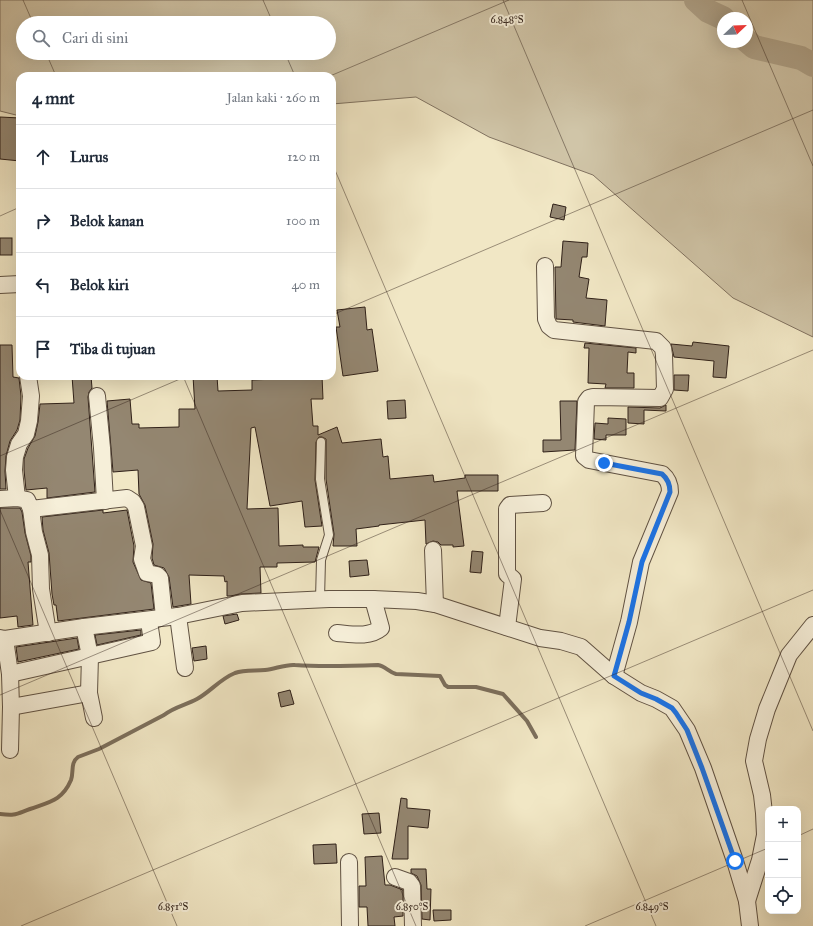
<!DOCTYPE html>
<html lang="id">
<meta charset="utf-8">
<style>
:root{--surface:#fff;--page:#f2f2f3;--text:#1f2937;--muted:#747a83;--line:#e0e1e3}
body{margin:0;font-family:"IM FELL Great Primer",serif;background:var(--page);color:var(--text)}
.controls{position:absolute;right:12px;bottom:12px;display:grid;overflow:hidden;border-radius:8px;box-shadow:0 4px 16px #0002}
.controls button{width:36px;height:36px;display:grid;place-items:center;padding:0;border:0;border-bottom:1px solid var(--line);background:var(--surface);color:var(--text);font:20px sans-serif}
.compass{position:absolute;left:717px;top:12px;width:36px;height:36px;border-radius:50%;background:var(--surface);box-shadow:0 4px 16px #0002;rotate:67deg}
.stop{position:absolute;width:12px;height:12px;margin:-9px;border:3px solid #1a73e8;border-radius:50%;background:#fff}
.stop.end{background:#1a73e8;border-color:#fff;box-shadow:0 1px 4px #0008}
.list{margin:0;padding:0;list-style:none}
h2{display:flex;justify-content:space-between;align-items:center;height:52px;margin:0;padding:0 16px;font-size:17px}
h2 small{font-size:13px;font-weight:400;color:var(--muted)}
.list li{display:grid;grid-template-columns:26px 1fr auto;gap:12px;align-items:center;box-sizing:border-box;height:64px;padding:0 16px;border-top:1px solid var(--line)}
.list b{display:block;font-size:15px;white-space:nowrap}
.list em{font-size:13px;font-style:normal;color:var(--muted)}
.icon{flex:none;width:22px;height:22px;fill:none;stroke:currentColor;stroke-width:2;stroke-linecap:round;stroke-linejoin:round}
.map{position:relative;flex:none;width:813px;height:926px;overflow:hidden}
.search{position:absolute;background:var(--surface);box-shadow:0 4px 16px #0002;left:16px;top:16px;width:320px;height:44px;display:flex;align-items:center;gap:10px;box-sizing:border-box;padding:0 14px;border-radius:22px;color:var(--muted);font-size:15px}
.panel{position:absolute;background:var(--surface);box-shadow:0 4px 16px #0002;left:16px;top:72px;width:320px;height:308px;border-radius:12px}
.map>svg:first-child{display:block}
</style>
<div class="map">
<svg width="813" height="926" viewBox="0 0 813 926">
<rect width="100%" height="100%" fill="#f1e7c5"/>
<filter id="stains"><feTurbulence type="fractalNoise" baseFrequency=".005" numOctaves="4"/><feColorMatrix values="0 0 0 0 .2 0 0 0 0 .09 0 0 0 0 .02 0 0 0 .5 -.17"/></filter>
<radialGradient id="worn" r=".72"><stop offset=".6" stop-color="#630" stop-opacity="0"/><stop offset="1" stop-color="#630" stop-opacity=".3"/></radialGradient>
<path fill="#d0c5a8" stroke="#807260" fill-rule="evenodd" d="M0,0H813V337L733,298L593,175L489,137L416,97L332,104V76H20V116L0,111ZM723,18H747V42H723ZM23,23H329V53H23Z"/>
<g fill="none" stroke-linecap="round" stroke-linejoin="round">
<path stroke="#7c6f5c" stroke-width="4" d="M0,814C16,816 16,814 30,809C49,802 62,801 71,780C74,772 70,763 78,757L99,749L164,715C174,707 186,705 197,699C210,692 220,679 235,673C244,670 255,671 265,670C275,669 286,664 295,665C322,667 350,666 378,665C385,666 389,672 396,674L440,676L445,685L448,687H476L503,694L527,721L536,737"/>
<g stroke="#afa38a" stroke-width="24">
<polyline points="696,0 708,11 723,18"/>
<polyline points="747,41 754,47 801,58 813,65"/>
</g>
</g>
<g fill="#948772" stroke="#2f2018">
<polygon points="0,117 20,118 20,161 0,159"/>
<polygon points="553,204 566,207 564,220 550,217"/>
<rect x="0" y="238" width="12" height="17"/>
<polygon points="563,241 588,243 587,257 582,257 579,277 589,279 586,298 607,300 605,326 573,322 573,320 556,319 555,267 561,267"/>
<polygon points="365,307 367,330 372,329 378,371 343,376 336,327 340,327 337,310"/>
<polygon points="693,342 729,346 726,378 713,377 714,361 674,357 671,344 692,346"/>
<polygon points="585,343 636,348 636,353 628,352 627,373 634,373 634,388 605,388 606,384 588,383 589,348 584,348"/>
<polygon points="0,345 12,345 13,377 19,378 21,396 20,420 17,430 10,441 6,456 5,471 6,489 0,489"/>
<polygon points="674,375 689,375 688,391 674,390"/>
<polygon points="72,376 91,376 92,388 89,392 88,397 95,492 47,498 47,488 26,490 24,470 24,459 28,448 35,436 38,422 40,404 74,403"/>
<polygon points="193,376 217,376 218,391 252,390 252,380 276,379 276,376 322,376 323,399 311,399 313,426 318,426 318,435 337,427 342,443 381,439 383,457 388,456 390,479 433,475 434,482 465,478 465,475 498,475 498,491 457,491 464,546 453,547 453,545 441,545 438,542 433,541 426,544 425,520 379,525 379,526 356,529 357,546 333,546 334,534 326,479 326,439 322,437 319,437 316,442 315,480 322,526 305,527 302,501 270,506 255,427 251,428 247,509 278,508 279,546 303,545 303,547 319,547 315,562 277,563 277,567 260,567 261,593 241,594 230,596 227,596 227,581 225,582 224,576 189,575 191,604 173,607 169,577 164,568 154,565 152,558 153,544 145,505 139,494 138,470 113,472 107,401 130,399 132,424 139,424 139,428 179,427 179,409 195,409"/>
<polygon points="405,400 406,418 388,419 387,401"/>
<polygon points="560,401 577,401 575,450 543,452 543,440 561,440"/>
<polygon points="666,405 666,411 644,410 644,424 628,423 628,407 660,408"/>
<polygon points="608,418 626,419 626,435 606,435 606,440 594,439 595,423 608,424"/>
<polygon points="0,508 20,508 22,512 25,533 31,556 31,562 28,562 33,625 18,627 17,616 0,618"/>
<polygon points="103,510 103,513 127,510 134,546 133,562 141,580 151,583 154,609 58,621 56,605 54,605 52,594 49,553 43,530 42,517"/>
<polygon points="472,551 483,552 481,573 470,572"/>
<polygon points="367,560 369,575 350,577 349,561"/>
<polygon points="237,614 239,620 225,624 223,616"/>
<polygon points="141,630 141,635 97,645 95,635"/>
<polygon points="77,638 79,649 18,662 16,647"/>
<polygon points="206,646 207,659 194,661 192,648"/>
<polygon points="290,690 294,704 281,707 278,693"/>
<polygon points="401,798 407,799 407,808 430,810 428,828 408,826 408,859 392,859"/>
<polygon points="379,813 381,833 364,834 362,814"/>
<polygon points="336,844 337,863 314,864 313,845"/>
<polygon points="382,856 385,885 390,885 403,890 403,916 394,917 395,926 368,926 367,907 359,907 359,886 366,886 365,857"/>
<polygon points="411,869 426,869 427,889 431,889 430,920 422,919 421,885 417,876 411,873"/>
<polygon points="433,910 451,910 451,920 434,921"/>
</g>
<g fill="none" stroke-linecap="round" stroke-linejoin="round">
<g stroke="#605243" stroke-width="10">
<polyline id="service" points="320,599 321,560 329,535 320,479 321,442"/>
</g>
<g stroke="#605243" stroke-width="18">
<g id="minor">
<path d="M545,266L546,319L549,326L554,330L656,341L663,348L664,355L665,389L660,398L593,397L589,398L586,402L584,456L589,460L662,474C668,479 670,484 670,492L641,562L629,622L614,676"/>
<polyline points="0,285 20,284"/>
<polyline points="97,396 102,448 105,501"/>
<polyline points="17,498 14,470 15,457 19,444 26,434 29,421 31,396 28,376"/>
<polyline points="0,499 17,498 27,500 31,509 127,498 133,502 136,507 144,546 142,559 147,573 157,575 160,578 164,617"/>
<polyline points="31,509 34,532 40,555 41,589 48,633"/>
<polyline points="433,550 435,604"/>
<polyline points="178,616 185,668"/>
<polyline points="84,627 90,656 89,693 94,718"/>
<polyline points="507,627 513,579 507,574 507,509 510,505 543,503"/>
<path d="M337,633C351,634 369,638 381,628L373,599"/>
<polyline points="0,638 5,639 84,627 178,616 242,603 329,599 373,599 417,601 435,604 540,638 561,641 581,647 614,676 641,693 656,699 672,708 687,730 703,768 735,861 747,901 750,926"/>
<polyline points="5,639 10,674 11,707 10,750"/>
<polyline points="10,674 152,642 149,621"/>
<polyline points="11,707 89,693"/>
<polyline points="349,862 350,926"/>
<polyline points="395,877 409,882 412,886 413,926"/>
<polyline points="747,901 760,860 765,835 764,813 762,795 754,761 758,739 767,709 789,655 813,625"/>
</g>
</g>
<use href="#service" stroke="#f6efd9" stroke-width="8"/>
<use href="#minor" stroke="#f6efd9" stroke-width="16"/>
</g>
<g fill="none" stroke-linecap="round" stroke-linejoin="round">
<path stroke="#1a73e8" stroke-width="5" d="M604,463L662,474C668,479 670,484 670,492L642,562L629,622L614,676L641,693L656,699L672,708L676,713L687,730L702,768L735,861"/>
</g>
<path fill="none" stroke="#2f2018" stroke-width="1" stroke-opacity="0.45" d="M23,0L33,23M263,0L273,23M503,0L813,731M742,0L813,166M46,53L56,76M285,53L295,76M330,76L509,0M332,163L656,926M0,216L20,207M332,315L813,110M183,376L416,926M0,456L187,376M0,510L177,926M0,695L813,350M798,836L813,829M21,926L813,590M585,926L768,848"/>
<g font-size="10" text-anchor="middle" fill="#2f2018" stroke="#f6efd9" stroke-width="4" stroke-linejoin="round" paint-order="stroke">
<text x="507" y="23">6.848°S</text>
<text x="173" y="910">6.851°S</text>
<text x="412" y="910">6.850°S</text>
<text x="652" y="910">6.849°S</text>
</g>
<rect width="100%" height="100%" filter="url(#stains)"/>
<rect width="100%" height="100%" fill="url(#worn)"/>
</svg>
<div class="controls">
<button>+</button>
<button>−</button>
<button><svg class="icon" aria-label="locate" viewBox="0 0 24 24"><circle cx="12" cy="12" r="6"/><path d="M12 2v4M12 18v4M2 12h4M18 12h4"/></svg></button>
</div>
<svg class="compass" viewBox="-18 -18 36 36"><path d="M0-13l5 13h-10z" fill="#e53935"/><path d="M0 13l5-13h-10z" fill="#747a83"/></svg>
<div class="stop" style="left:735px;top:861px"></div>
<div class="stop end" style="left:604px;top:463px"></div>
<div class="search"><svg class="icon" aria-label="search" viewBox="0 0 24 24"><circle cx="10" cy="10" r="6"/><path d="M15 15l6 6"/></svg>Cari di sini</div>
<section class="panel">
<h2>4 mnt<small>Jalan kaki · 260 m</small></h2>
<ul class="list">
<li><svg class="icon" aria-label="ahead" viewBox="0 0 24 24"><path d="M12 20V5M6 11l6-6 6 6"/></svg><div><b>Lurus</b></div><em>120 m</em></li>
<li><svg class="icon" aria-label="right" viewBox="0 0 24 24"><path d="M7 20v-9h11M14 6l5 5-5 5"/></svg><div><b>Belok kanan</b></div><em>100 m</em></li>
<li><svg class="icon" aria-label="left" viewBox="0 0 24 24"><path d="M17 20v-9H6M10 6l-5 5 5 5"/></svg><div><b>Belok kiri</b></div><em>40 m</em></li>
<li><svg class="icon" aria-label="arrive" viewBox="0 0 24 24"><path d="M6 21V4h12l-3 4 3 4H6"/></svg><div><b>Tiba di tujuan</b></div></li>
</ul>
</section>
</div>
